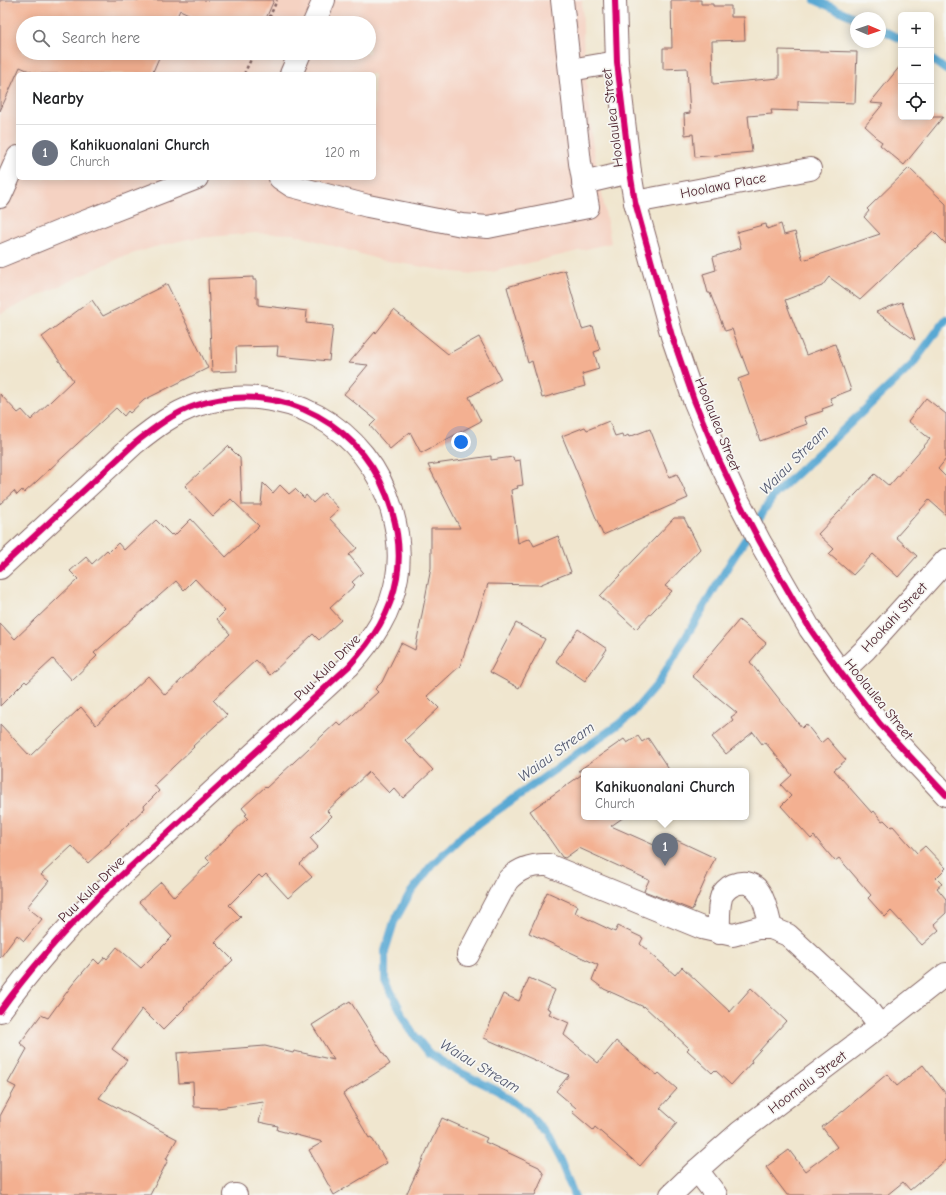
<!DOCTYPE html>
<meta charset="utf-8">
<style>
:root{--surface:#fff;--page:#f6f6f6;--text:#202124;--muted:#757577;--line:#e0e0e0;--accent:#ea580c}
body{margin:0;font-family:"Comic Neue",sans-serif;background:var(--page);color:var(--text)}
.controls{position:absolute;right:12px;top:12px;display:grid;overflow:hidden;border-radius:6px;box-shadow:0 2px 10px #0003}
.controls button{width:36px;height:36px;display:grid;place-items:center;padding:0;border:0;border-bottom:1px solid var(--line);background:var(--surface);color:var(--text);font:20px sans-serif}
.compass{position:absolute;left:850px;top:12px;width:36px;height:36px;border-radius:50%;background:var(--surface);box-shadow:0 2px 10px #0003;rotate:92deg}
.you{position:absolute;left:461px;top:442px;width:14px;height:14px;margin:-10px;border:3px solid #fff;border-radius:50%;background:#1a73e8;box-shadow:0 0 0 6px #1a73e833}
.badge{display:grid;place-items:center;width:26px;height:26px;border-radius:50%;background:var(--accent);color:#fff;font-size:13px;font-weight:700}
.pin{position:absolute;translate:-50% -33px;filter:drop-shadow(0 1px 2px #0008)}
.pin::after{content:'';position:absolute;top:21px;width:14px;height:12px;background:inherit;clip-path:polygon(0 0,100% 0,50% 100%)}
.popup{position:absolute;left:581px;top:768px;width:168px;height:52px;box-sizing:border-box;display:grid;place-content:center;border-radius:6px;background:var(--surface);filter:drop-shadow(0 1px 3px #0005);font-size:13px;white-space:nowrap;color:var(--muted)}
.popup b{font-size:15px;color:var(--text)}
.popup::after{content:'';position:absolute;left:50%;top:100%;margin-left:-8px;border:8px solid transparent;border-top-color:var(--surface)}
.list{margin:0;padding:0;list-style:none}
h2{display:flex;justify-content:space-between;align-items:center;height:52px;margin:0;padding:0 16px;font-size:17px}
h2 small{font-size:13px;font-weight:400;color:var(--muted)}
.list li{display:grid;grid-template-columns:26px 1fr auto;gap:12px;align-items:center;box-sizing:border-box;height:56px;padding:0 16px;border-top:1px solid var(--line)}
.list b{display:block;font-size:15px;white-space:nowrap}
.list p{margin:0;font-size:13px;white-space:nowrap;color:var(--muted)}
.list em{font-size:13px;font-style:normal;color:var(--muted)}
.icon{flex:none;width:22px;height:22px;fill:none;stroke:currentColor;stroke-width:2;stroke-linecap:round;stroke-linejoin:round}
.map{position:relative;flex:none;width:946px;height:1195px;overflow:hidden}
.search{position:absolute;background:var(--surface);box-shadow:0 2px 10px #0003;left:16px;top:16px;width:360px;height:44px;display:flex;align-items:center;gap:10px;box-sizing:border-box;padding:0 14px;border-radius:22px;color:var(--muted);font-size:15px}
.panel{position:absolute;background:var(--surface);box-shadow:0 2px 10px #0003;left:16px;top:72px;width:360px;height:108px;border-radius:6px}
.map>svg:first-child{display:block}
</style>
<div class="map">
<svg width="946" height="1195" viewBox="0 0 946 1195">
<rect width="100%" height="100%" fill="#f6f6f2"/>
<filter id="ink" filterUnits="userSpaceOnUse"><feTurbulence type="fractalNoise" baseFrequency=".025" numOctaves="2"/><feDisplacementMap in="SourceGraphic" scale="8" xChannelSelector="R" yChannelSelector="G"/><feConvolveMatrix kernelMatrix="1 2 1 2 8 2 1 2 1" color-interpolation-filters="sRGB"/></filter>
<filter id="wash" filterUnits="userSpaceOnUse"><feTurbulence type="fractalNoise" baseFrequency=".012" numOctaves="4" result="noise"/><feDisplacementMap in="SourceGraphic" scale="16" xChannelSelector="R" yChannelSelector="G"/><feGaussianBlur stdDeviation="0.9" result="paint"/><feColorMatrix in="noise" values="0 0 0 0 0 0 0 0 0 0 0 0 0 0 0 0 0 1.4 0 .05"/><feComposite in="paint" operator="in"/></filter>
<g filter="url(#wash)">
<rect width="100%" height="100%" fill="#f0e6cf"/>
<path fill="#f5d2c2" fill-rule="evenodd" d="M0,0H582L584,60L592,141L611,243L492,272L474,274L454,272L381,260L293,234L254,233L188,239L151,248L119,258L0,314ZM23,23H369V53H23ZM18,74H374V178H18Z"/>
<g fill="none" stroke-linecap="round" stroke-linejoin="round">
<g stroke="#59a8d3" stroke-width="8">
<polyline points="815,0 856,18"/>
<polyline points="880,29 901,39"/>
<polyline points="931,59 946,70"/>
<polyline points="574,1195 560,1160 547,1135 526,1111 498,1091 452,1068 429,1053 411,1031 385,980 385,951 394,922 409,895 431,866 463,835 630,716 659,682 730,563 774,495 911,366 946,319"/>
</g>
</g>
<g id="blocks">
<g fill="#f3b091">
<polygon points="0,0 274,0 264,23 208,23 180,10 174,23 23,23 23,53 161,53 152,74 36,74 20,67 0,111"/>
<polygon points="671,0 701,0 701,4 713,4 713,6 731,6 731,17 744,17 745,40 712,41 713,84 779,78 779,50 857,52 855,103 798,101 798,111 771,110 772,114 748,116 752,152 695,157 693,134 685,135 684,114 690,113 687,68 663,69 663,48 672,48"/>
<polygon points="901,65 901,117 943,117 904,165 880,145 882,142 875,137 876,136 865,126 883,104 870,103"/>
<polygon points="909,168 946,204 946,244 933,231 860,300 829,277 822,286 785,300 806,355 835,344 851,390 830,398 833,405 822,409 823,411 804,417 807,424 760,441 738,379 749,375 732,329 725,331 710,293 708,293 703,274 716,270 713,257 741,248 737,232 766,224 767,229 781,224 784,235 795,232 803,260 880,234 864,217 869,211 867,209"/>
<polygon points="565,270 582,329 593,326 600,350 594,352 599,369 582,374 585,386 542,398 532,361 528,363 507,287"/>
<polygon points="253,277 253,280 256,280 256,298 258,298 258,305 307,311 306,323 333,326 329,361 277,356 278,346 236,347 237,371 212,372 208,279"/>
<polygon points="167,284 208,368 144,400 130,413 128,411 124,416 116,408 24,493 22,490 17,495 14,491 0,504 0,394 18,413 22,410 31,420 73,380 42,337 92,300 103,316"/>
<polygon points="902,302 915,340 876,312"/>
<polygon points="394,310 448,354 479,337 501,379 469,397 481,421 421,453 410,432 390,449 370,426 376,420 344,394 368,365 349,363 375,332 376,333"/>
<polygon points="926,398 946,414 946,459 938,469 946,477 946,515 929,500 896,537 917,556 898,577 873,554 853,575 829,554 834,549 818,534 875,474 889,486 930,439 908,421"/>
<polygon points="609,421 615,436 622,434 623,438 628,435 629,437 650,429 669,477 677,474 688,498 603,535 562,436 585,427 587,430"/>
<polygon points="228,446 240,458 242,505 261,505 263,483 273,493 280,485 289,494 295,489 304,498 306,495 313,503 324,493 339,509 329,518 357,548 349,555 363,572 352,582 355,585 330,608 341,620 319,640 313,634 270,675 256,660 213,700 227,715 193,746 194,747 154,785 159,791 144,806 145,808 110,841 111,842 88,863 72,846 41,875 49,881 27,907 42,919 24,941 17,935 0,958 0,724 30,756 81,707 96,725 148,676 165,695 230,634 217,619 225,611 195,579 184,590 176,581 94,653 97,656 72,680 53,659 27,683 25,681 0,706 0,623 15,639 78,579 70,571 86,557 92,564 107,550 109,552 118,543 124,550 156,520 171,535 172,534 174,536 191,519 226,557 259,526 231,499 213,516 185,486"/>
<polygon points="491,456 491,460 513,457 514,461 520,460 523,485 517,486 518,488 511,490 518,543 530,538 534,546 558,536 571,572 539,585 488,584 460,666 427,696 439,708 405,740 433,770 403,798 394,788 389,793 369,772 327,811 332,816 310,838 318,847 300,864 312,877 288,898 266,874 262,878 259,875 229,905 241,917 215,942 233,960 184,1007 185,1008 163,1030 142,1009 112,1049 127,1060 99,1098 177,1139 166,1159 168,1160 150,1195 0,1195 0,1116 16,1087 8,1083 27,1049 20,1043 41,1015 48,1018 72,985 94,959 99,964 105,957 107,959 117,947 141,968 172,937 139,902 161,882 174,897 210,862 206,858 248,818 245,815 247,814 242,808 265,787 266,788 337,722 341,726 378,692 375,689 382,682 401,643 415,650 431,568 431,528 460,528 428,465"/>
<polygon points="674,518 684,518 700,549 665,586 672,591 636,629 600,596"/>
<polygon points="739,620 766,643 750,662 802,728 806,724 821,743 827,738 846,760 834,770 872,813 874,811 882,821 884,820 891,827 893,826 917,853 925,846 946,868 936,878 942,884 937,888 946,899 946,913 934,924 939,930 922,945 891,911 885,917 868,898 871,895 839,858 835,861 814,836 811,839 781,806 791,796 781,785 792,775 765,742 762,744 753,732 726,754 712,737 733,720 731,717 737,713 692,676"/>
<polygon points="516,623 545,639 519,688 490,672"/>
<polygon points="578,629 607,649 585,681 556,661"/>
<polygon points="638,736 642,742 648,738 670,771 578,771 624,739 627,743"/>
<polygon points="584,773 584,817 624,817 611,826 663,849 668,836 715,858 692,910 644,891 649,880 579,848 565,858 562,857 530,811"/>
<polygon points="547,892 578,906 575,913 615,932 618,926 643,938 640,944 675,975 682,967 730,1012 751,988 786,1021 751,1060 752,1062 731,1085 715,1070 712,1073 687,1050 689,1048 644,1006 644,1007 604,989 592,980 598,965 529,933"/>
<polygon points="529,978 555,990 547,1008 551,1010 549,1014 569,1023 564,1035 598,1063 616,1041 657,1075 659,1073 677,1089 660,1108 677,1123 640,1166 595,1127 593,1130 572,1112 576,1108 556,1091 569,1075 484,1038 503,994 519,1001"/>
<polygon points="350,1001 390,1064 343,1094 369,1138 371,1137 387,1163 334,1195 309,1150 323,1142 277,1130 278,1126 259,1122 264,1102 218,1108 194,1107 193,1082 179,1083 177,1053 265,1046 293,1053 294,1051 334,1060 312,1025"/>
<polygon points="923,1065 946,1094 946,1160 910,1190 903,1182 887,1195 787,1195 766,1167 789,1150 805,1171 837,1147 822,1127 843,1111 887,1074 897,1086"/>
<polygon points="442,1118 487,1138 485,1142 539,1167 544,1175 535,1195 406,1195"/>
</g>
</g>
</g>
<g filter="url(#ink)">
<use href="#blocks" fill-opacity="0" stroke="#846564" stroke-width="1"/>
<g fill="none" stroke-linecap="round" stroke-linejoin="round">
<g stroke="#846564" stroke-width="24">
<g id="minor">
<polyline points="615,0 617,62 630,172 635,202 672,336 694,400 719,460 737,498 760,542 810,629 841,673 880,724 946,795"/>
<polyline points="314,23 324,0"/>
<polyline points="570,70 617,62"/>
<polyline points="291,74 300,53"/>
<polyline points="280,178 292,186 368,206 462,225 488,227 588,207 580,163 562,0"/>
<polyline points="583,183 630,172"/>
<polyline points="0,197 18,157"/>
<polyline points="635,202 810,169"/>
<polyline points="0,256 61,231 197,178"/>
<path d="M0,568L135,443C154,428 173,413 197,405C282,378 368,426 392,511C398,532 401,554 397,577C391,613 373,639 349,666L102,893C65,930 30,969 0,1011"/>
<polyline points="841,673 866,649 946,560"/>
<path d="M719,933C719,922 718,909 721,898C722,893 728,887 733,885C762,874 766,908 771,928"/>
<path d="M468,955L507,881C518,869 530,864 548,865L702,928L733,935L758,928H771L788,935L865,1006L880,1026"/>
<polyline points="697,1170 716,1195"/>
<polyline points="235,1195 236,1195"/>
<polyline points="671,1195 697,1170 740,1132 880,1026 946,974"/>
</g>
</g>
<g stroke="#846564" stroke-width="2.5" stroke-dasharray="3 3" stroke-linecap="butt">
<polyline points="267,23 277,0"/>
<polyline points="244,74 254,53"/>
</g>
<use href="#minor" stroke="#fff" stroke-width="22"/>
<g stroke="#f6f6f2" stroke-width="8">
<g id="cycleway">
<polyline points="615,0 617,62 630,172 635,202 672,336 694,400 719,460 737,498 760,542 810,629 841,673 880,724 946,795"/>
<path d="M0,568L135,443C154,428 173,413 197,405C282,378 368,426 392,511C398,532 401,554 397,577C391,613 373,639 349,666L102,893C65,930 30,969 0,1011"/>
</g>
</g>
<use href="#cycleway" stroke="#d6006c" stroke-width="6"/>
</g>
</g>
<g text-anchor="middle" stroke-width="3.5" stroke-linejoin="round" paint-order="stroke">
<g font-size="14" fill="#4a1f2b" stroke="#f6f6f2">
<text transform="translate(612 118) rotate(-97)" y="5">Hoolaulea Street</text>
<text transform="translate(723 185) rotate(-11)" y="5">Hoolawa Place</text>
<text transform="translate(718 424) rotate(68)" y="5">Hoolaulea Street</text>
<text transform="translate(894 617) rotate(-47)" y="5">Hookahi Street</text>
<text transform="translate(327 667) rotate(-45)" y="5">Puu Kula Drive</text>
<text transform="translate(879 699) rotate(51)" y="5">Hoolaulea Street</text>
<text transform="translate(91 889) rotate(-45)" y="5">Puu Kula Drive</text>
<text transform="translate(807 1082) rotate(-37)" y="5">Hoomalu Street</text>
</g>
<g font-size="15" font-style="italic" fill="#50566e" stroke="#f6f6f2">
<text transform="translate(794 460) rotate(-45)" y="5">Waiau Stream</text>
<text transform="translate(556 752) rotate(-36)" y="5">Waiau Stream</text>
<text transform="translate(480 1066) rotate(31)" y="5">Waiau Stream</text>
</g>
</g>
</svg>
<div class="controls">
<button>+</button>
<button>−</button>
<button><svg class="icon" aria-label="locate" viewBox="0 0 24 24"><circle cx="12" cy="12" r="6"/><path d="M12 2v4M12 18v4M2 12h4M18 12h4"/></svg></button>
</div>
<svg class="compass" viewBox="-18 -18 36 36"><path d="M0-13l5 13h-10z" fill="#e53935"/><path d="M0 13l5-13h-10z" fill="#757577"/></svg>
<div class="you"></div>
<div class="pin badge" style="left:665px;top:866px;background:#6b7280">1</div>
<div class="popup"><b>Kahikuonalani Church</b>Church</div>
<div class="search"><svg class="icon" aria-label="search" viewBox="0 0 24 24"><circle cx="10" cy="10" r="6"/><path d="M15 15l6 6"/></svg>Search here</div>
<section class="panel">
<h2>Nearby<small></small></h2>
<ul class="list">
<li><span class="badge" style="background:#6b7280">1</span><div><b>Kahikuonalani Church</b><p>Church</p></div><em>120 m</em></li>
</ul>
</section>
</div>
